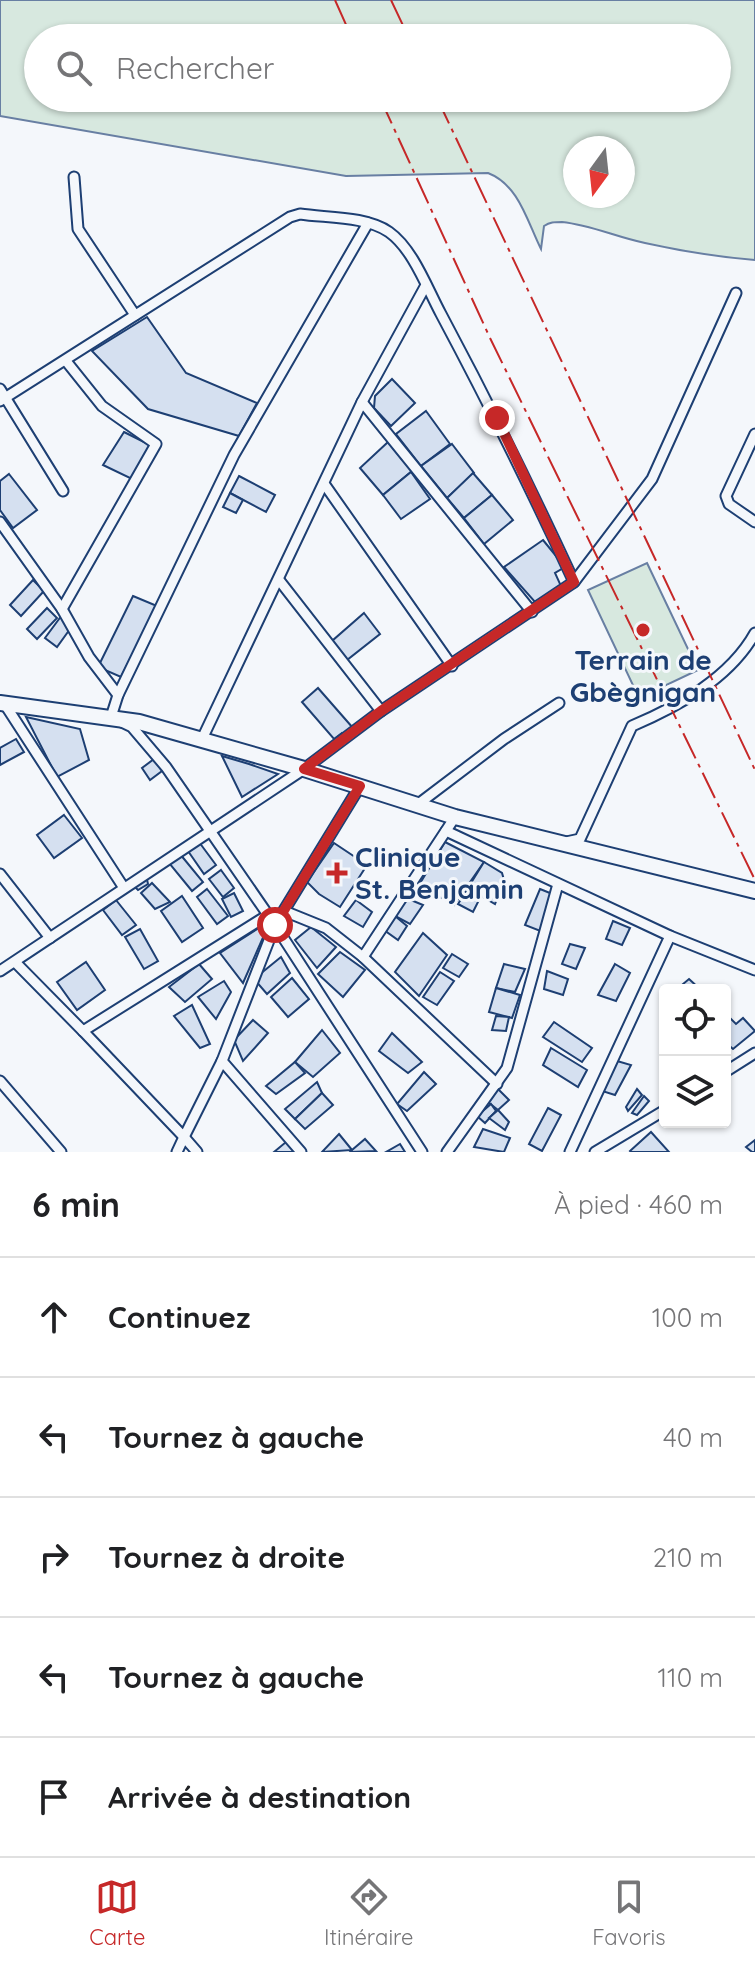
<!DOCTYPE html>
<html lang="fr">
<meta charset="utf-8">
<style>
:root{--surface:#fff;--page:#f6f6f6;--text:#202124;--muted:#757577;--line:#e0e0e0;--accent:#c62828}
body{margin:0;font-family:Quicksand,sans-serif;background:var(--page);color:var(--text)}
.controls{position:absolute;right:24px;bottom:24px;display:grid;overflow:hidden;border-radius:8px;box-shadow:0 2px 6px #0004}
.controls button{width:72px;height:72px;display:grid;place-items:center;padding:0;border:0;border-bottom:2px solid var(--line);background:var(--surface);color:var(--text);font:40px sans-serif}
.compass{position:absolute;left:563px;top:136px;width:72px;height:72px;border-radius:50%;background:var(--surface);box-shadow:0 2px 6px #0004;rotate:195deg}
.stop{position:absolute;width:24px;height:24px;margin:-18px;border:6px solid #c62828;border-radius:50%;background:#fff}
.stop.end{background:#c62828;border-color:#fff;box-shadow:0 2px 8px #0008}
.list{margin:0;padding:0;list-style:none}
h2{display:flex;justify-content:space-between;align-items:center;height:104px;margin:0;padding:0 32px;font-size:34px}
h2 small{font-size:26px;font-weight:400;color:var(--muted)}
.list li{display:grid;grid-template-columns:52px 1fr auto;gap:24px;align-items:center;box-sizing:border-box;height:120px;padding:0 32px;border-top:2px solid var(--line)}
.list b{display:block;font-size:30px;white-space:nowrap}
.list em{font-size:26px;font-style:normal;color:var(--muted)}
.icon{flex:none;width:44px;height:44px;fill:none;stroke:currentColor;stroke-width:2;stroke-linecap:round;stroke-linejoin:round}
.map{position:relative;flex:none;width:755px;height:1152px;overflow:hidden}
.search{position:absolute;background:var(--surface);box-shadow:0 2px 6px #0004;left:24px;right:24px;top:24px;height:88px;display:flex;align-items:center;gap:20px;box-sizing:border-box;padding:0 28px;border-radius:44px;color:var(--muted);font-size:30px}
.sheet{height:704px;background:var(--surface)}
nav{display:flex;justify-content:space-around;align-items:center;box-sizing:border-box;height:112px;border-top:2px solid var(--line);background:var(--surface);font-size:22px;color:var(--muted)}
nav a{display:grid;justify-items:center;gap:4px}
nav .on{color:var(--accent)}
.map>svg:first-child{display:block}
</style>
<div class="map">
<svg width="755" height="1152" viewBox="0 0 755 1152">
<rect width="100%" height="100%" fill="#f4f7fb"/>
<g fill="#d7e8df" stroke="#687fa3" stroke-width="2" fill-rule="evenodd">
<path d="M0,0H755V260C718,257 681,251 645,243C616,237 591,225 562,222C554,222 550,222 544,226L541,249C527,221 519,185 488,173L346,176L0,116ZM38,38H717V98H38ZM575,148H623V196H575Z"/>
<polygon points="647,563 698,670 639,698 588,590"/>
</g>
<g fill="#d5e0f0" stroke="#1d3f73" stroke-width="2">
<polygon points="147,317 186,373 257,403 239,436 148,409 92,351"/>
<polygon points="392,379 415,403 391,426 374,408 375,396"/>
<polygon points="426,411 450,444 421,466 396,434"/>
<polygon points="124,432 150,445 132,479 103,465"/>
<polygon points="388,442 412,471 383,495 360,468"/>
<polygon points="452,444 474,473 447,498 421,466"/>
<polygon points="411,472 430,499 401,519 383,495"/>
<polygon points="473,473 492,495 464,518 447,498"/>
<polygon points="9,474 37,510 13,528 0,510 0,481"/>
<polygon points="239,476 275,495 266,512 230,493"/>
<polygon points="230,493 243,500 236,513 223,507"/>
<polygon points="492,495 513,520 484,544 464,518"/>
<polygon points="543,540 565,567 555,573 561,586 535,602 504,567"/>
<polygon points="33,580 44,591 21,616 10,605"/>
<polygon points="133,596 157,606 121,677 98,667"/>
<polygon points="47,608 57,618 37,639 27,629"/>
<polygon points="364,613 380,634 347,660 332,641"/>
<polygon points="62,615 70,629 57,647 45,638"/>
<polygon points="318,688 353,728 345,735 342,733 334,739 302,702"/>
<polygon points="26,717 80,729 89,760 57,777"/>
<polygon points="16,739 24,752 0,765 0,748"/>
<polygon points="222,756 249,764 278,774 242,797"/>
<polygon points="154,759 162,771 150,780 142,768"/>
<polygon points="64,815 82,838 54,858 37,835"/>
<polygon points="199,842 216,865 204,874 188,851"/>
<polygon points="445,842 484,862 454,905 419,885"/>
<polygon points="334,843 367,865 340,907 319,894 307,882"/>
<polygon points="180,854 203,882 192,891 169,863"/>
<polygon points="484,862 502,873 504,880 495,904 481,896 473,912 458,904"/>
<polygon points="221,870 234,888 223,897 209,879"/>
<polygon points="146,875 148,884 138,890 133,885"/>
<polygon points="152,883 170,902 155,909 141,893"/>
<polygon points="207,889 228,916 217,924 197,897"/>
<polygon points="540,889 555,895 558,903 548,934 525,925"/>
<polygon points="234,893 243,911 231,917 222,899"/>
<polygon points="182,896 203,928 182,942 161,911"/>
<polygon points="406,898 423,905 410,924 395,916"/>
<polygon points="116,900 136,925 122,935 103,910"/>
<polygon points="356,900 372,912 363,927 344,916"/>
<polygon points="395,916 407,926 398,940 384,930"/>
<polygon points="613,921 630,928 622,945 606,939"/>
<polygon points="262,926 265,933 243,983 220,953"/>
<polygon points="311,927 336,947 317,968 295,940"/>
<polygon points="140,929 158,961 144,969 125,937"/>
<polygon points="423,933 447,955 419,996 395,972"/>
<polygon points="570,944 585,948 576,969 562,964"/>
<polygon points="340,952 365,970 343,997 318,974"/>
<polygon points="452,954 468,964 459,977 443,968"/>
<polygon points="281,957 290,973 267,994 254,979"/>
<polygon points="86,962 105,990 77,1010 57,982"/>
<polygon points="199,964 212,979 185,1002 169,987"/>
<polygon points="504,964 525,969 515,992 496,988"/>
<polygon points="615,964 630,973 616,1001 598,995"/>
<polygon points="547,971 568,979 563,995 544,989"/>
<polygon points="440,972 454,981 437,1005 423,997"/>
<polygon points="292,978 309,999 288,1017 271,997"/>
<polygon points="689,979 701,990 676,990"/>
<polygon points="224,981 231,992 216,1019 198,997"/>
<polygon points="496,988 520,995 512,1018 489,1012"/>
<polygon points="192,1005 210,1044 200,1048 174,1016"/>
<polygon points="725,1013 736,1024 743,1018 755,1031 733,1049 725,1042"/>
<polygon points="496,1016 509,1017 506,1031 492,1030"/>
<polygon points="253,1020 268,1033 243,1061 234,1040"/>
<polygon points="554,1022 592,1048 582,1062 543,1037"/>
<polygon points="322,1030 340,1053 313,1077 295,1062"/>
<polygon points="392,1033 422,1062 408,1073 379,1051"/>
<polygon points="551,1048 587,1070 578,1087 543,1065"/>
<polygon points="617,1061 631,1065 615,1095 602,1091"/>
<polygon points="295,1062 305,1073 276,1094 266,1086"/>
<polygon points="424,1072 436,1084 407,1111 397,1104"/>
<polygon points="317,1082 322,1093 295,1119 285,1109"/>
<polygon points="498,1089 509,1100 498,1110 488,1102"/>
<polygon points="637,1089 642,1095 628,1111 626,1107"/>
<polygon points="322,1093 333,1105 305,1129 295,1119"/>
<polygon points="644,1096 649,1101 637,1115 632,1113"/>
<polygon points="491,1104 496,1111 485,1123 477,1116"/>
<polygon points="548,1108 561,1115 542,1151 529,1144"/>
<polygon points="498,1110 509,1122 505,1130 489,1118"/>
<polygon points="483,1129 510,1138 504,1152 474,1147"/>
<polygon points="651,1132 669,1152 631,1152 630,1151"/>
<polygon points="339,1134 352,1150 322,1152"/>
<polygon points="365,1139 376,1151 350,1152 352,1150"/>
<polygon points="755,1140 755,1152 752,1152 746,1147"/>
<polygon points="286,1142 296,1152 274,1152"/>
<polygon points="400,1144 405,1152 386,1152"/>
</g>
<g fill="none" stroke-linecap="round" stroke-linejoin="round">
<g stroke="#1d3f73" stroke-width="13">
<g id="street">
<polyline points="74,177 78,229 135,315"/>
<polyline points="0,389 63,491"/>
<path d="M0,401L290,217L300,214C327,218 366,216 389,232C413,249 427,288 441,314C488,402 532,491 574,582"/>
<polyline points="362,402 532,612"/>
<polyline points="755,434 726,496 729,504 755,522"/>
<polyline points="325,485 452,666"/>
<polyline points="0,522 62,609 89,657 118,695"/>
<polyline points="279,580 381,711"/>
<polyline points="62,609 156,444 102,406 66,361"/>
<polyline points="4,703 124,888"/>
<polyline points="202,739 362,402 426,285"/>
<polyline points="360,786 275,925 166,767 132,727 111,717 118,695 234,455 368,223"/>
<polyline points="417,805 504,739 559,703"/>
<polyline points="446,831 670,936 755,970"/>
<path d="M566,842L580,839L632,726C679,706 730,678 755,633"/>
<polyline points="0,874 50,938"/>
<polyline points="284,911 326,928 363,957 455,817"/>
<polyline points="363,957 497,1084"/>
<polyline points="15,962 83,1031 268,915"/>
<polyline points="0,971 304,769 381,711 574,582 652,479 736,293"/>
<polyline points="83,1031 184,1137 222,1061"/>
<polyline points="725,1072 755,1053"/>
<polyline points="0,1081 61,1152"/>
<polyline points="177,1152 184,1137 197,1152"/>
<polyline points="301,1152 222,1061 275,925 422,1152"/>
<polyline points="447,1152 507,1068 558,884"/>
<polyline points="570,1152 670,936"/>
<polyline points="595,1152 665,1110"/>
</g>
</g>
<g stroke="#1d3f73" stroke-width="18">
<polyline id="secondary" points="0,703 139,722 304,769 455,817 755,891"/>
</g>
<use href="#street" stroke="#f4f7fb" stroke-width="9"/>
<use href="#secondary" stroke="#f4f7fb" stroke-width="14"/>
<g stroke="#c62828" stroke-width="2" stroke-dasharray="28 6 4 6" stroke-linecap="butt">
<polyline points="335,0 352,38"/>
<polyline points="391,0 409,38"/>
<polyline points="380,98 490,338 755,880"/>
<polyline points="437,98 755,770"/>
</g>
</g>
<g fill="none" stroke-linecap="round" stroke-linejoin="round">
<polyline stroke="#c62828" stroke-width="10" points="275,925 360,786 304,769 381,711 574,582 497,418"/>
</g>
<g fill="#c62828" stroke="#f4f7fb" stroke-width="3">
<circle cx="643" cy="630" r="8"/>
<path d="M333 861h8v8h8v8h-8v8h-8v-8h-8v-8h8z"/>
</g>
<g text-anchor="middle" stroke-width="6" stroke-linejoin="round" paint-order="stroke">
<g font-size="28" font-weight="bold" fill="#1d3f73" stroke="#f4f7fb">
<text x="643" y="670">Terrain de<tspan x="643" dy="32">Gbègnigan</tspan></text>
<text x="355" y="867" text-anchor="start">Clinique<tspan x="355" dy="32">St. Benjamin</tspan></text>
</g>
</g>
</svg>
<div class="controls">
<button><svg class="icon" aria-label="locate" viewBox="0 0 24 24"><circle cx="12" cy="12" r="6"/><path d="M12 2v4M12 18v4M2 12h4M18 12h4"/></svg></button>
<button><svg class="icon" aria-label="layers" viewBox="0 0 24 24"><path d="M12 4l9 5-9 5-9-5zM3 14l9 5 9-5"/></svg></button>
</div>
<svg class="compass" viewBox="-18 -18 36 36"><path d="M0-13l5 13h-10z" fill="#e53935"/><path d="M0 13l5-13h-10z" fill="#757577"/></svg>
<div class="stop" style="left:275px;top:925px"></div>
<div class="stop end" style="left:497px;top:418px"></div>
<div class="search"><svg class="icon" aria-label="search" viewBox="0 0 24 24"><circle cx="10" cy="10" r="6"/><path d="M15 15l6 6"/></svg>Rechercher</div>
</div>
<section class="sheet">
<h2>6 min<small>À pied · 460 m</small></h2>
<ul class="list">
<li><svg class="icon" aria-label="ahead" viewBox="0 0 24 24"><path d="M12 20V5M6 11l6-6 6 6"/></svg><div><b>Continuez</b></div><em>100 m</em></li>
<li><svg class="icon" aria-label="left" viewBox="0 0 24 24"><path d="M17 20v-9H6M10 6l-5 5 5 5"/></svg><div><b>Tournez à gauche</b></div><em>40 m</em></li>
<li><svg class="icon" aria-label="right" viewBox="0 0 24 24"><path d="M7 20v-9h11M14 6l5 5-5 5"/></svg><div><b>Tournez à droite</b></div><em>210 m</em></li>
<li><svg class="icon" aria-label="left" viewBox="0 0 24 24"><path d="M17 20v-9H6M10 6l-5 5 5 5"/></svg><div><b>Tournez à gauche</b></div><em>110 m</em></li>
<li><svg class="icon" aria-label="arrive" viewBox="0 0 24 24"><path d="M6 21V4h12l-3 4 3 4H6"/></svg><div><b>Arrivée à destination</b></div></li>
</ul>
</section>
<nav>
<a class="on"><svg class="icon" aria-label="map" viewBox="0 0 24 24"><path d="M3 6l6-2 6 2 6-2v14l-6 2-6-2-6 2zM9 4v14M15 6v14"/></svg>Carte</a>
<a><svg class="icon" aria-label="directions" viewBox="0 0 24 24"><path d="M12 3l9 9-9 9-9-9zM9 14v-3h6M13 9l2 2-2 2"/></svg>Itinéraire</a>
<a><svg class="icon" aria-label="saved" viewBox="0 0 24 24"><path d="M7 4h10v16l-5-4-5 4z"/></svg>Favoris</a>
</nav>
